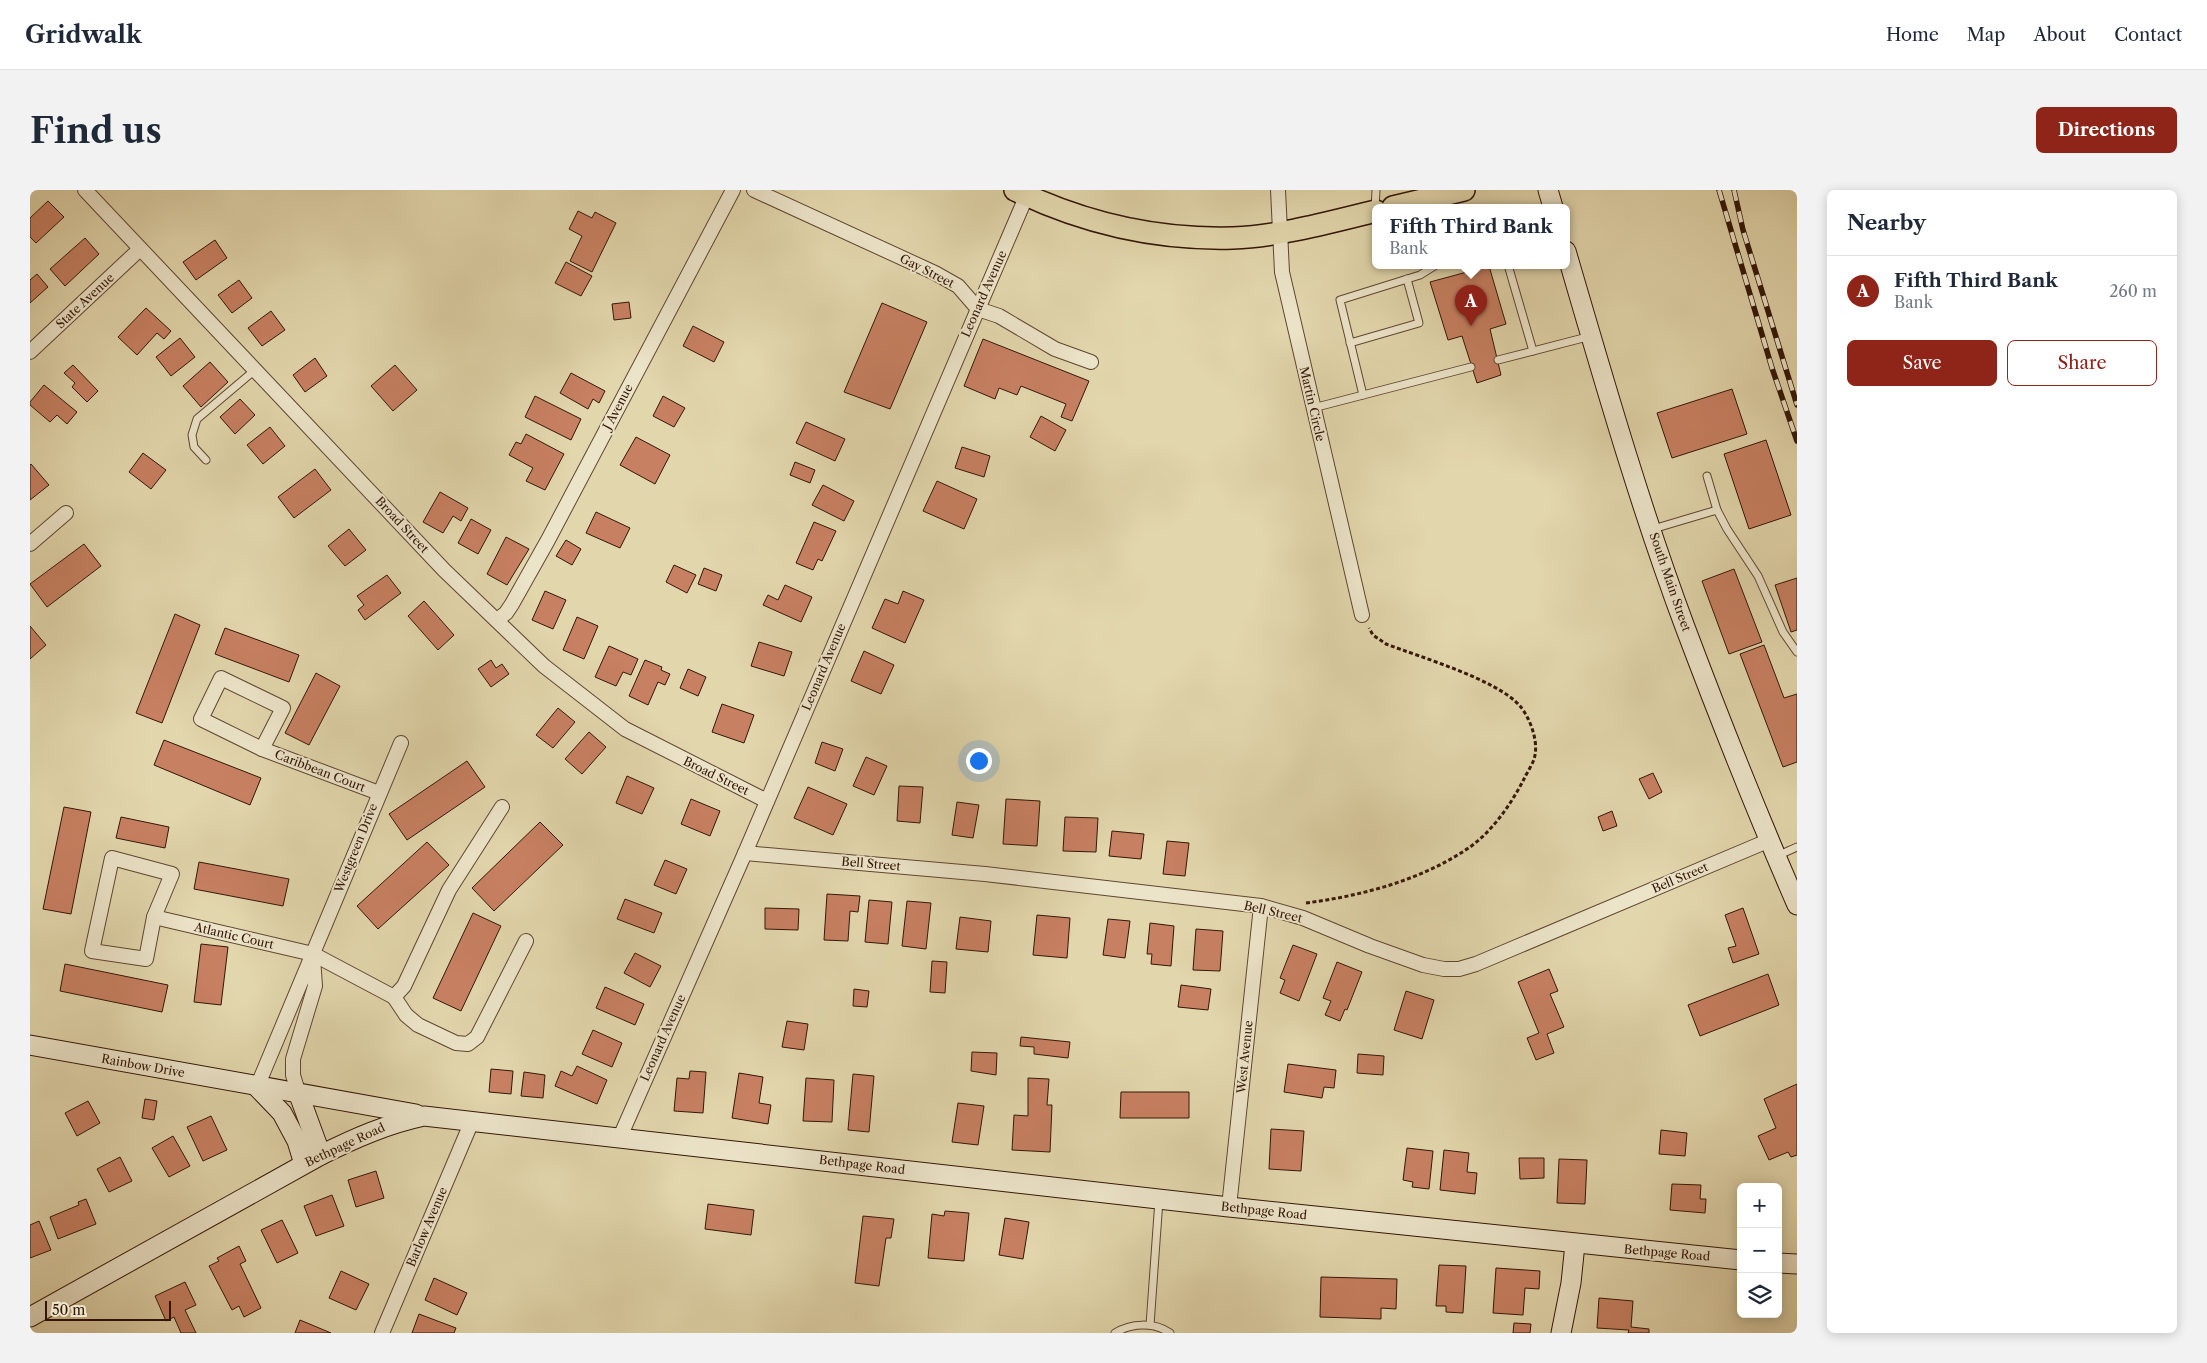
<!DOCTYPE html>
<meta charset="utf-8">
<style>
:root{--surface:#fff;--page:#f2f2f3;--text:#1f2937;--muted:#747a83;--line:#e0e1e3;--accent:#8f2418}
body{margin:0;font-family:"Libre Caslon Text",serif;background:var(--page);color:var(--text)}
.controls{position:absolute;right:15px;bottom:15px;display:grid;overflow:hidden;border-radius:8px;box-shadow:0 2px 12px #0003}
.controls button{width:45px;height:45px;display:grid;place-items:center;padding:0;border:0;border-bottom:1px solid var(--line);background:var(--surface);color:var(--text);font:25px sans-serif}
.scale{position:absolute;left:15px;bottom:12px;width:126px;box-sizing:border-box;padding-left:5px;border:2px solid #331606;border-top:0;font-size:14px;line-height:18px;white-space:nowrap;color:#331606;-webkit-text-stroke:4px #ece4c9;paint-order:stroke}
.you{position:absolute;left:948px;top:570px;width:18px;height:18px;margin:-12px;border:4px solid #fff;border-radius:50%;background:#1a73e8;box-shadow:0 0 0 8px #1a73e833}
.badge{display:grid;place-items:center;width:32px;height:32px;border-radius:50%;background:var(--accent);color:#fff;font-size:16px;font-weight:700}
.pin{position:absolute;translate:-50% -41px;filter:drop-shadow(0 1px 2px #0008)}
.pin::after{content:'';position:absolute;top:26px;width:18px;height:15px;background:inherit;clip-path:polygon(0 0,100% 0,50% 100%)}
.popup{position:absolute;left:1342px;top:14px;width:198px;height:65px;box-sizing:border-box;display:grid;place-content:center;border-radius:8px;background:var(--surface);filter:drop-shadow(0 1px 4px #0005);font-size:16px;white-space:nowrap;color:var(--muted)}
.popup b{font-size:19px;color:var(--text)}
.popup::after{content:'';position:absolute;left:50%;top:100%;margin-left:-10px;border:10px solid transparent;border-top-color:var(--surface)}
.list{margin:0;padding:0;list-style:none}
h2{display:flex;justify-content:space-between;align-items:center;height:65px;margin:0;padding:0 20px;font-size:21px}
h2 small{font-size:16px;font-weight:400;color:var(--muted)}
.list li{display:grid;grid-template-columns:32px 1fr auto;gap:15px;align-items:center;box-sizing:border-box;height:70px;padding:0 20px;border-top:1px solid var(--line)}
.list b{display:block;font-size:19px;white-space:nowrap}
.list p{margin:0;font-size:16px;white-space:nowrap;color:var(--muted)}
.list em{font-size:16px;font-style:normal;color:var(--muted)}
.actions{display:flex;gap:10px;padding:15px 20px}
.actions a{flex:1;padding:11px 0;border:1px solid var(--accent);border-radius:8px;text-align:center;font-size:18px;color:var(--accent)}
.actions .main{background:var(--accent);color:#fff}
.icon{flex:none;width:28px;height:28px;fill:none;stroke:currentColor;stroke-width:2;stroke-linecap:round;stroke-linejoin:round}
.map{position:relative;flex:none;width:1767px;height:1143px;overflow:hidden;border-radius:8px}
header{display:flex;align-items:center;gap:30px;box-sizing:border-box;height:70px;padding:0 25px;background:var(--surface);border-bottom:1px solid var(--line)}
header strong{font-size:24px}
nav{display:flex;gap:28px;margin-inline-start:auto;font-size:18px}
.intro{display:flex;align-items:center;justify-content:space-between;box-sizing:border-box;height:120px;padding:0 30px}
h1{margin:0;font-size:35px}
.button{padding:12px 22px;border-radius:8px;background:var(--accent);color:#fff;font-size:18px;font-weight:700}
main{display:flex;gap:30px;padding:0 30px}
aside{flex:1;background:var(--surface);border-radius:8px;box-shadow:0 2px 12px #0003}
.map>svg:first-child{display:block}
</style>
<header>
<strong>Gridwalk</strong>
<nav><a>Home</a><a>Map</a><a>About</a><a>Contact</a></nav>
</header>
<div class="intro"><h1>Find us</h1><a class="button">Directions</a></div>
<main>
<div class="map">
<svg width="1767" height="1143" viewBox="0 0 1767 1143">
<rect width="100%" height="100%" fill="#e2d6ac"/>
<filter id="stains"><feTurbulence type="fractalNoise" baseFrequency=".004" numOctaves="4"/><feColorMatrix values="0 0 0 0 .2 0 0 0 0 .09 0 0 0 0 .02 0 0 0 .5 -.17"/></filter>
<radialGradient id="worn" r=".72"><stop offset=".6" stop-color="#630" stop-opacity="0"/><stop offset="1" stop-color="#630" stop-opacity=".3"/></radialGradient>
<g fill="#c78062" stroke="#331606">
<polygon points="18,11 34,27 6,53 0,47 0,28"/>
<polygon points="548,21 562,28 565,22 586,33 562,82 540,71 552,46 539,39"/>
<polygon points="55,48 69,64 35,96 20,79"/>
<polygon points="185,50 197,68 166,90 153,72"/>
<polygon points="536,72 562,86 551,106 525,93"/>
<polygon points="1459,76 1476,134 1460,139 1471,185 1447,193 1432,146 1418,150 1400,92"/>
<polygon points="7,84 18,97 0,113 0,90"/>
<polygon points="209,90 222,108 202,123 188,105"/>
<polygon points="599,112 601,128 584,130 582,114"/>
<polygon points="852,113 897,132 860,219 814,202"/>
<polygon points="116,118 141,141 134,149 127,143 107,165 88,147"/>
<polygon points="241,121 255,140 232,156 218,138"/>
<polygon points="663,136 694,152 684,172 653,156"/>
<polygon points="150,148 165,167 141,186 126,167"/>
<polygon points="953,149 1059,191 1042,231 1031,227 1036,214 991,196 987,205 969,198 965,209 934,196"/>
<polygon points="285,168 297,186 275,202 263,185"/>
<polygon points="180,172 198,192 171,217 153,196"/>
<polygon points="43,175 68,201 57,212 42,197 45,193 34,183"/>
<polygon points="365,175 387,200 363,221 341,196"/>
<polygon points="541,183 575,201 569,213 563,209 558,219 530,203"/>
<polygon points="14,195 47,222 37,234 27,225 20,232 0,215 0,212"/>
<polygon points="1702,199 1717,244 1642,268 1627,223"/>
<polygon points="505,206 551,229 541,250 495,227"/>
<polygon points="633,206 655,218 644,237 623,226"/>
<polygon points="210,209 225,225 205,244 190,227"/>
<polygon points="1011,226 1036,240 1025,261 1000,247"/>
<polygon points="776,232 815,249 805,271 766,253"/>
<polygon points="240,237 255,256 233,274 217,255"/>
<polygon points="496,244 534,264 515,300 496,291 503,278 479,265 486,252 491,254"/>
<polygon points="606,247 640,265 625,294 590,275"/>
<polygon points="1736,250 1761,325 1719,339 1694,264"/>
<polygon points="932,257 960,266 954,287 925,278"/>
<polygon points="113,263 136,280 121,299 99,282"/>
<polygon points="765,272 785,280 780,293 760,285"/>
<polygon points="1,274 19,295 0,310 0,275"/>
<polygon points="285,279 301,300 264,328 248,307"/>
<polygon points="907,291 947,309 934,339 893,321"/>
<polygon points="793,295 824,311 814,331 782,315"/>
<polygon points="410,302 438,318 431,331 423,326 413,343 393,332"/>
<polygon points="566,322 600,338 590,358 556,343"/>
<polygon points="441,329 461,340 448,364 428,353"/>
<polygon points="784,332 806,341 792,371 788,369 783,380 766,373"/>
<polygon points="319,339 336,360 315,376 298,356"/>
<polygon points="476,347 499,359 477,395 457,384"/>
<polygon points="536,350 551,359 542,375 526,366"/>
<polygon points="54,354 71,376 17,417 0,394"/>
<polygon points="644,375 666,385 657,403 636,392"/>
<polygon points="674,378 692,385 686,401 668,394"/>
<polygon points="1704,379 1732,452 1699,464 1672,391"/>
<polygon points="357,385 371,403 335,430 328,420 334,415 327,406"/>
<polygon points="1767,388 1767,440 1761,442 1745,395"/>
<polygon points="755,395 782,407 771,432 733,415 738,405 748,410"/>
<polygon points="515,401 536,410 523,439 502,430"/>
<polygon points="873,401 894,410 875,453 842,438 855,409 868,414"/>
<polygon points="394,411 424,445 408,460 378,426"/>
<polygon points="145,424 170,435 132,533 106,523"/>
<polygon points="547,427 568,436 554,469 533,460"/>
<polygon points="0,436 16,455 0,469"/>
<polygon points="195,438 269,465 259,492 185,464"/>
<polygon points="729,452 762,462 754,486 721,476"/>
<polygon points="1734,455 1754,508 1767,504 1767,572 1753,577 1710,464"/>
<polygon points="579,456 608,469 601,485 593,482 586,496 565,487"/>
<polygon points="834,461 864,475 851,504 821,491"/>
<polygon points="461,470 466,478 472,474 479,484 461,497 448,479"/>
<polygon points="615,470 632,477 631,480 640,484 635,495 628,492 618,515 599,506"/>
<polygon points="658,479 676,487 668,506 650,498"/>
<polygon points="286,483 310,496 279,555 255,543"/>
<polygon points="692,514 724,525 714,553 682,542"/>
<polygon points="528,518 545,532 523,558 506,545"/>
<polygon points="559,542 576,557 552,584 535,569"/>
<polygon points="134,550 231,588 220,615 124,575"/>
<polygon points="792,552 813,559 805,581 785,573"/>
<polygon points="836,567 857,576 844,605 823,596"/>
<polygon points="437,571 455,597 377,650 359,624"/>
<polygon points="1623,583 1632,602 1619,609 1609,589"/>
<polygon points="597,586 624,598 612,624 586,613"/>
<polygon points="869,596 893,597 890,633 867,631"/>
<polygon points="778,597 817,614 803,645 764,628"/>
<polygon points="661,609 690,621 680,646 651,634"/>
<polygon points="976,609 1010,611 1007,656 973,654"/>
<polygon points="927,612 949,615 943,648 922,645"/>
<polygon points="34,617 61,622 41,724 13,719"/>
<polygon points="1582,621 1587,636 1573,641 1568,627"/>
<polygon points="91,627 139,637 135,658 86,648"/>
<polygon points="1035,627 1068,628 1066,662 1033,661"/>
<polygon points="510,632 533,655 464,721 442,698"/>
<polygon points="1082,641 1114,644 1111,669 1079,666"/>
<polygon points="1137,651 1159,653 1155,686 1133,684"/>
<polygon points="397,652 419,675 348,739 327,716"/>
<polygon points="635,670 657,679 646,704 624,695"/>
<polygon points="169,672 259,689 253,716 164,699"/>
<polygon points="797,704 830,706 828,722 820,721 818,751 794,750"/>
<polygon points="595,709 632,723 624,743 587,729"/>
<polygon points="839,710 862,712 858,754 835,752"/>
<polygon points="877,711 901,713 896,759 872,756"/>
<polygon points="735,718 769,719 768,740 735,739"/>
<polygon points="1713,718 1729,764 1703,773 1698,758 1706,756 1695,725"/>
<polygon points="443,723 471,736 431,821 403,808"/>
<polygon points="1007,725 1040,728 1037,768 1003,765"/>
<polygon points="930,727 961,731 958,762 926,759"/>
<polygon points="1078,729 1100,731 1095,768 1073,765"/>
<polygon points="1120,733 1144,736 1141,776 1121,774 1122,764 1117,764"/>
<polygon points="1166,739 1193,741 1190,781 1163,780"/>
<polygon points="171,754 198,757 191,815 164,812"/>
<polygon points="1263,755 1287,764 1269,811 1250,803 1255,790 1250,788"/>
<polygon points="605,763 631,776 620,797 594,783"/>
<polygon points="902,771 917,772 915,803 900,802"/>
<polygon points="1307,772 1332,782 1317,820 1315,819 1310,831 1295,825 1301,811 1293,808"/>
<polygon points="35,774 138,795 132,822 30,801"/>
<polygon points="1519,779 1528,801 1520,804 1534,837 1517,844 1524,863 1506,870 1497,848 1509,843 1488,792"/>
<polygon points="1738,784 1749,815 1670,846 1658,815"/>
<polygon points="1151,795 1181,799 1178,820 1148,817"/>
<polygon points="575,797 614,814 605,835 566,818"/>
<polygon points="824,799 839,801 837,817 823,816"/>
<polygon points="1376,801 1404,810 1392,849 1364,840"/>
<polygon points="757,831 778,834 774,860 752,857"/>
<polygon points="563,840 592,853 582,877 552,864"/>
<polygon points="991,847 1040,852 1038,868 1004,864 1004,857 990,856"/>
<polygon points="942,862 967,863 966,885 941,881"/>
<polygon points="1328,864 1354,866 1353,885 1327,883"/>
<polygon points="1258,874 1306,880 1304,898 1294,897 1292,908 1254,902"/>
<polygon points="547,876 577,890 567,914 525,896 531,881 542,886"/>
<polygon points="461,879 483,881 481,904 459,902"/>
<polygon points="660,881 676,882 673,923 644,921 647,888 659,889"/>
<polygon points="494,882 515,885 513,908 491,906"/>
<polygon points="709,883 733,887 729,913 741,915 738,934 702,928"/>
<polygon points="823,884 844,886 839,942 818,940"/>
<polygon points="776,888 804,890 802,932 773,931"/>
<polygon points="998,888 1019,889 1017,915 1022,915 1020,962 982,960 984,925 998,926"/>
<polygon points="1767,894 1767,965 1761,967 1758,962 1739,970 1728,946 1746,938 1734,909"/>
<polygon points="1091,902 1159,902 1159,928 1090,928"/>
<polygon points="115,909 127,911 124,930 112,928"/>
<polygon points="58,911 70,933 47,946 35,923"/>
<polygon points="928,913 954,916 948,955 922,952"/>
<polygon points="181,926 197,960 173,971 157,937"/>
<polygon points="1241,939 1274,941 1271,981 1239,979"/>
<polygon points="1631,940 1657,943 1655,966 1629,964"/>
<polygon points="143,946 160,976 139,987 122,958"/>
<polygon points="1377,958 1403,961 1399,999 1382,997 1383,992 1373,990"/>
<polygon points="1414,960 1439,963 1437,982 1447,983 1445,1004 1410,1000"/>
<polygon points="90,967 102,991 79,1002 67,979"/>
<polygon points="1489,968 1514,968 1514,988 1490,989"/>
<polygon points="1529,969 1557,970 1555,1014 1527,1013"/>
<polygon points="346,981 354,1008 326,1017 318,990"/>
<polygon points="1642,994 1671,995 1670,1009 1676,1009 1675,1023 1640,1020"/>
<polygon points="302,1005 314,1036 286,1046 274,1016"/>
<polygon points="56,1009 66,1034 28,1049 20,1027 49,1015 48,1012"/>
<polygon points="678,1014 724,1020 721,1045 675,1039"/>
<polygon points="915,1021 939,1023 934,1071 898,1068 902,1024 914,1026"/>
<polygon points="833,1026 864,1029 861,1048 856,1048 849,1096 825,1093"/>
<polygon points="975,1028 999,1032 993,1069 969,1065"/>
<polygon points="252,1030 268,1063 247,1073 231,1040"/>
<polygon points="9,1031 21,1060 0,1068 0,1035"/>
<polygon points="209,1056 216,1071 210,1074 231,1118 214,1127 209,1116 202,1120 179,1076 189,1071 187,1068"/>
<polygon points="1409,1075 1436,1076 1433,1123 1416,1122 1416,1116 1406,1116"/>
<polygon points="1466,1078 1510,1081 1509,1099 1495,1098 1493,1125 1463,1123"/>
<polygon points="311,1081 339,1094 326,1120 299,1108"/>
<polygon points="1291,1087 1367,1089 1366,1119 1351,1118 1351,1129 1290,1127"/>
<polygon points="404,1088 437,1103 427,1125 395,1110"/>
<polygon points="155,1092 166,1115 155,1120 166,1143 151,1143 144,1127 136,1131 125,1106"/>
<polygon points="1569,1108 1603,1111 1601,1137 1619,1139 1619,1143 1598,1143 1599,1140 1567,1138"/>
<polygon points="389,1124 426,1138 424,1143 382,1143"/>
<polygon points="270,1130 301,1143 265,1143"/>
<polygon points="1484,1133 1501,1134 1500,1143 1483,1143"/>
</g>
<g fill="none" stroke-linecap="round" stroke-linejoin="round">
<g stroke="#5f4630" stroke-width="9">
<g id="lane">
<polyline points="1345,19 1346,0"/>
<polyline points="1478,75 1503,161"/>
<polyline points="1320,153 1389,133 1377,89"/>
<polyline points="1468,170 1561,146"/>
<polyline points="1333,205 1310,110 1390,85 1406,75"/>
<polyline points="1283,218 1441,177"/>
<polyline points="176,270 164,257 162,245 167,229 225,180"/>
<polyline points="1677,286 1687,320 1697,339 1728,386 1753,442 1767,462"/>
<polyline points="1623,339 1687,320"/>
<polyline points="1747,666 1767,657"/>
<polyline points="1120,1135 1129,1010"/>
<path d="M1085,1143C1101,1133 1124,1132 1140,1143"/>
</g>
</g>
<g stroke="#5f4630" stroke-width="16">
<g id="street">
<polyline points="55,0 414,380 514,476 595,539 737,611"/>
<polyline points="724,0 905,83 928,96 948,119 969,126 1025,159 1061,172"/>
<polyline points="1248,0 1252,82 1332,425"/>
<polyline points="0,162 110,59"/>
<polyline points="0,354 36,323"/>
<polyline points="467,430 476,423 482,414 518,350 703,0"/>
<polygon points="191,488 253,518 232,559 171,529"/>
<polyline points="232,559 349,603"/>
<polyline points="715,663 955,684 1231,716 1273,728 1340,756 1393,775 1414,779 1429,779 1446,774 1740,650"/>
<polygon points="82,668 142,684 124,727 116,769 62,761"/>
<polyline points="124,727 283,764 364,807 376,825 388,835 426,853 438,854 447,847 496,751"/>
<polyline points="364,807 374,796 419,700 472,617"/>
<polyline points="227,897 371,553"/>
<polyline points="269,905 263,885 263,869 285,796 283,767"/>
<polyline points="590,947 715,663 999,0"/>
<polyline points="1199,1017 1231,716"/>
<polyline points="352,1143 442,931"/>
</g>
</g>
<g stroke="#331606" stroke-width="21">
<g id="secondary">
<polyline points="1518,0 1523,17"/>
<path d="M1536,61C1573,187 1609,314 1655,437C1690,530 1727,623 1767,715"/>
<polyline points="0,855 386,924"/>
<polyline points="227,897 252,923 267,951 274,974"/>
<polyline points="269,905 291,965"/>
<polyline points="1748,1073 1767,1074"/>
<path d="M0,1127L291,965C325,948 357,934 394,926L1199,1017L1711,1070"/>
<polyline points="1531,1143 1541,1093 1545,1054"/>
</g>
</g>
<g stroke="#331606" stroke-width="24">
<g id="primary">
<path d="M985,0C1053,33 1128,50 1203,48C1251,46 1300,32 1346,21"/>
<polyline points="1363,17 1434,0"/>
</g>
</g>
<path stroke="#331606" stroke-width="3" stroke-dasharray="4 2.5" stroke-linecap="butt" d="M1276,713C1330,706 1388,691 1434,661C1460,645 1480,616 1494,589C1497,582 1504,573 1505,565C1508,550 1500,528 1490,516C1468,490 1390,467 1356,454L1343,445L1339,438"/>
<use href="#lane" stroke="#ece4c9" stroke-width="7"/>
<use href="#street" stroke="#ece4c9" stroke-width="14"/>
<use href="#secondary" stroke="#ece4c9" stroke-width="19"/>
<use href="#primary" stroke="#e2d6ac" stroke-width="21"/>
<g stroke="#331606" stroke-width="5.5">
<g id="rail">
<polyline points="1689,0 1742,178 1767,251"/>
<polyline points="1704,0 1713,40 1767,215"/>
</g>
</g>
<use href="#rail" stroke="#ece4c9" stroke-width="4" stroke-dasharray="11" stroke-linecap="butt"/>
</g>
<g text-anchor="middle" stroke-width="4" stroke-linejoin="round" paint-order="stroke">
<g font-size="12" fill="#331606" stroke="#ece4c9">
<text transform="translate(897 81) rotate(27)" y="4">Gay Street</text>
<text transform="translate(954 104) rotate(-66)" y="4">Leonard Avenue</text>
<text transform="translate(55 111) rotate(-43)" y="4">State Avenue</text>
<text transform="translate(1282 214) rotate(77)" y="4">Martin Circle</text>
<text transform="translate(588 217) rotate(-62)" y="4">J Avenue</text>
<text transform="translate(372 335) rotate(47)" y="4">Broad Street</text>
<text transform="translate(1640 392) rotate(71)" y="4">South Main Street</text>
<text transform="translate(794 477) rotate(-67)" y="4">Leonard Avenue</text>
<text transform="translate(290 581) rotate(21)" y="4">Caribbean Court</text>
<text transform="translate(686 586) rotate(26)" y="4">Broad Street</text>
<text transform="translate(326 658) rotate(-68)" y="4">Westgreen Drive</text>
<text transform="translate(841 674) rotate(5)" y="4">Bell Street</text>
<text transform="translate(1650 688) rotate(-23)" y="4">Bell Street</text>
<text transform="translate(1243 722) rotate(13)" y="4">Bell Street</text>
<text transform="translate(204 746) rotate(13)" y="4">Atlantic Court</text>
<text transform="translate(633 848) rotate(-66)" y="4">Leonard Avenue</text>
<text transform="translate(1215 867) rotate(-84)" y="4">West Avenue</text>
<text transform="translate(113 876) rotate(10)" y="4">Rainbow Drive</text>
<text transform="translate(315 955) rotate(-25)" y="4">Bethpage Road</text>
<text transform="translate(832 975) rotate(7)" y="4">Bethpage Road</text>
<text transform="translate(1234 1021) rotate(6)" y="4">Bethpage Road</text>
<text transform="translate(397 1037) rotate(-67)" y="4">Barlow Avenue</text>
<text transform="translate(1637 1063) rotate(5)" y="4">Bethpage Road</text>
</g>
</g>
<rect width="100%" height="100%" filter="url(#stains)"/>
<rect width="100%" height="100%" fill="url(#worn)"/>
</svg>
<div class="controls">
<button>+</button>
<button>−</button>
<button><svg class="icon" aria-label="layers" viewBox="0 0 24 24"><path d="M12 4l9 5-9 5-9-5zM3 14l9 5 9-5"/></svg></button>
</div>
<div class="scale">50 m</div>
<div class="you"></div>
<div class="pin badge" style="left:1441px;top:136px">A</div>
<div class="popup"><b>Fifth Third Bank</b>Bank</div>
</div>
<aside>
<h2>Nearby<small></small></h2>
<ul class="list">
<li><span class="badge">A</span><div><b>Fifth Third Bank</b><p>Bank</p></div><em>260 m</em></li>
</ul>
<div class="actions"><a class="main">Save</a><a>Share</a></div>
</aside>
</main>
